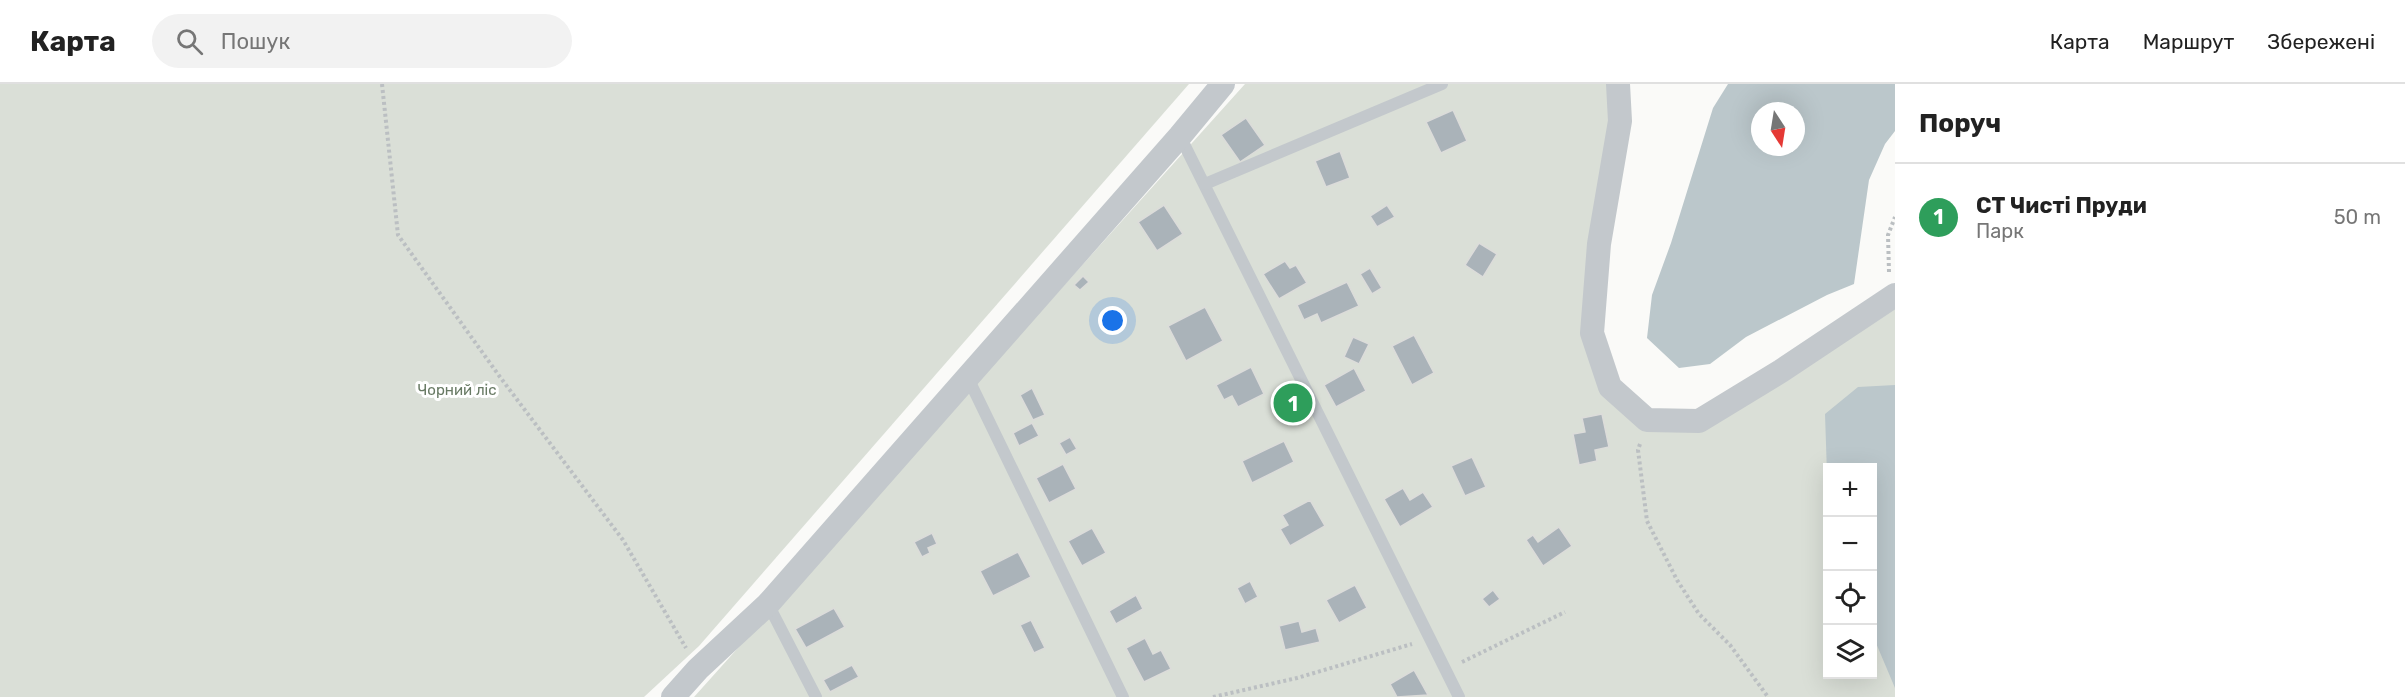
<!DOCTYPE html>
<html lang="uk">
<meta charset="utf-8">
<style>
:root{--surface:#fff;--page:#f2f2f2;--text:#222;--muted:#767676;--line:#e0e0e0;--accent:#0f766e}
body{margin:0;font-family:Rubik,sans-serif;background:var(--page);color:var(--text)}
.controls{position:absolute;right:18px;bottom:18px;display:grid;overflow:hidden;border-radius:0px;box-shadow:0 6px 24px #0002}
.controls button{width:54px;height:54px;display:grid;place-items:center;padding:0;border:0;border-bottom:2px solid var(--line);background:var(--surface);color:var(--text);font:30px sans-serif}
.compass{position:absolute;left:1751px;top:18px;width:54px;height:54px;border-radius:50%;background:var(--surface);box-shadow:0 6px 24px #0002;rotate:168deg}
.you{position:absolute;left:1113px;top:237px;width:21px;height:21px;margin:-15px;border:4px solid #fff;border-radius:50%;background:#1a73e8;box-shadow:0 0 0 9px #1a73e833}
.badge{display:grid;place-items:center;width:39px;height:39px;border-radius:50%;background:var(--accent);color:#fff;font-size:20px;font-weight:700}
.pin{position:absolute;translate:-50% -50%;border:3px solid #fff;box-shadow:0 2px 6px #0006}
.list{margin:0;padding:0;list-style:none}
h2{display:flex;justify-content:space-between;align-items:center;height:78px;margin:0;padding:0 24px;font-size:26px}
h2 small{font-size:20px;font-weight:400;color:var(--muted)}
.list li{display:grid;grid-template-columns:39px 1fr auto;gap:18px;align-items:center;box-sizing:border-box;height:108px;padding:0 24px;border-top:2px solid var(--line)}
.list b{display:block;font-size:22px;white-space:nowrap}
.list p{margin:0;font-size:20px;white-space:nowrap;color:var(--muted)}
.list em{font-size:20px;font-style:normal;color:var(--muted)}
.icon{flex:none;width:33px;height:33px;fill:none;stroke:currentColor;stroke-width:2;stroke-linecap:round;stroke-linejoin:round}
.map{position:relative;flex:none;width:1895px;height:613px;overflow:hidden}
header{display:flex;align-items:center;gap:36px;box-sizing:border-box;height:84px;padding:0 30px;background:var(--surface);border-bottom:2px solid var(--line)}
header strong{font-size:28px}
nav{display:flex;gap:33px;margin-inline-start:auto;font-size:21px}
.search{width:420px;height:54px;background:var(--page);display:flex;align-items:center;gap:15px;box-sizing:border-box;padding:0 21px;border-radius:33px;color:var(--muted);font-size:22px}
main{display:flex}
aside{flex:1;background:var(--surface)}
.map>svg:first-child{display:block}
</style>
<header>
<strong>Карта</strong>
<div class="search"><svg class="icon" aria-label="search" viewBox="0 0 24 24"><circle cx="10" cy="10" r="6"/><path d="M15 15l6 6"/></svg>Пошук</div>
<nav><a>Карта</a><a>Маршрут</a><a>Збережені</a></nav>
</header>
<main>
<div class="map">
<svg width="1895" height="613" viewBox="0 0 1895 613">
<rect width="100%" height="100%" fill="#fafaf8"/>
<g fill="#dadfd7" fill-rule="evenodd">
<polygon points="0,0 1189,0 699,562 644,613 0,613"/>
<path d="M1245,0H1618L1592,249L1610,303L1647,336L1699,337L1895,211V613H694ZM1828,384H1872V590H1828Z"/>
</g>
<g fill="#bbc7cb" fill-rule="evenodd">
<path d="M1728,0H1895V47L1885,60L1869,96L1854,200L1827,211L1746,253L1710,280L1679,284L1647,254L1652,211L1671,159L1713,24ZM1760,27H1796V63H1760Z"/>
<polygon points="1895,301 1895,604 1873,552 1872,384 1828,384 1827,390 1825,330 1858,303"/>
</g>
<g fill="#aab3b9" stroke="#dcdcda" stroke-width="1.5">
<polygon points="1453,26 1467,57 1441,69 1426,38"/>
<polygon points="1246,34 1265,61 1240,78 1221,51"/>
<polygon points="1340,67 1350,94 1326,103 1315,77"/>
<polygon points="1164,121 1183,150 1157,167 1138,138"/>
<polygon points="1387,121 1395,133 1377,143 1370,132"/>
<polygon points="1479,159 1497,170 1483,193 1465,181"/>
<polygon points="1285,177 1290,184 1296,181 1307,199 1279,215 1263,190"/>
<polygon points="1370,184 1382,204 1372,210 1360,190"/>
<polygon points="1083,192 1089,198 1080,206 1074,201"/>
<polygon points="1347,198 1359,222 1321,239 1317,230 1304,236 1297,221"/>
<polygon points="1205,223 1223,257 1186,277 1168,242"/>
<polygon points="1414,251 1434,289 1412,301 1392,262"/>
<polygon points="1353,253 1369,260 1359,280 1344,273"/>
<polygon points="1251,283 1264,310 1238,323 1232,312 1224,316 1216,301"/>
<polygon points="1354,284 1366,307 1336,323 1324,301"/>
<polygon points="1032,304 1045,331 1033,336 1020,311"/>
<polygon points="1602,330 1609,363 1595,366 1597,377 1579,381 1573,350 1585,348 1582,334"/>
<polygon points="1032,339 1039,352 1019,362 1013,349"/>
<polygon points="1070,353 1077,365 1066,371 1059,359"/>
<polygon points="1284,357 1294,378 1252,399 1242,377"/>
<polygon points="1472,373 1486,403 1465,412 1451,382"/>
<polygon points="1063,380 1076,405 1049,419 1036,394"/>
<polygon points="1403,404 1410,416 1423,408 1433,423 1400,443 1384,415"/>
<polygon points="1310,416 1325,442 1290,462 1280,445 1288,441 1282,431"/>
<polygon points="1559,443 1572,462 1543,482 1526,456 1533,451 1538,458"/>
<polygon points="1092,444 1106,469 1082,482 1068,457"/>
<polygon points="932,449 937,460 928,464 930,469 922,473 914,458"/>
<polygon points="1018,468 1031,493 993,512 980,487"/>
<polygon points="1250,497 1258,513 1245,520 1237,504"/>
<polygon points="1355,501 1367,524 1339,539 1326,516"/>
<polygon points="1493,506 1500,515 1489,523 1482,515"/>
<polygon points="1136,511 1143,525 1116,540 1109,527"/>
<polygon points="834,524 845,543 806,564 795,545"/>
<polygon points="1031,536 1045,564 1034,569 1020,541"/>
<polygon points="1299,537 1302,548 1316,544 1320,558 1285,566 1279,542"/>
<polygon points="1145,554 1153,570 1161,566 1171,585 1144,598 1126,564"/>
<polygon points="852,581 859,593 830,608 823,596"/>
<polygon points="1414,586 1428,611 1397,613 1390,600"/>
</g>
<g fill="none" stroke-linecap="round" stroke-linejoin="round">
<g stroke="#bbbfc2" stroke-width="4" stroke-dasharray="3 3" stroke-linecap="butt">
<polyline points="382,0 398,151 500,293 623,456 686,564"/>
<polyline points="1889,188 1888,151 1895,133"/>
<polyline points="1640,360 1638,366 1647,437 1677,496 1699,530 1730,561 1768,613"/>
<polyline points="1462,578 1565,528"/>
<polyline points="1213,613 1297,594 1412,560"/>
</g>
<g stroke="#c3c8cc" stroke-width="12">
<polyline points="1180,52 1459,613"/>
<polyline points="1205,100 1442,0"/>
<polyline points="968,294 1123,613"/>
<polyline points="768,520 816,613"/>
</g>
<g stroke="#c3c8cc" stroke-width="24">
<polyline points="1618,0 1620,37 1599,160 1592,249 1610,303 1647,336 1699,337 1781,287 1895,211"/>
<polyline points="673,613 698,585 768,520 1180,52 1223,0"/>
</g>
</g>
<g text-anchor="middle" stroke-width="6" stroke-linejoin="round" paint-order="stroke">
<g font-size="15" fill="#687a64" stroke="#fff">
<text x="457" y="311">Чорний ліс</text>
</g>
</g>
</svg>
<div class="controls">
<button>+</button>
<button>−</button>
<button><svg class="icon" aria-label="locate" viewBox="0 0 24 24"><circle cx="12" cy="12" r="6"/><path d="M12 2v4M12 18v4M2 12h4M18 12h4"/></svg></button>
<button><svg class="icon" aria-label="layers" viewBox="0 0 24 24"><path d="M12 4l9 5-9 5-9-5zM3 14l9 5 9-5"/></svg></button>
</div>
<svg class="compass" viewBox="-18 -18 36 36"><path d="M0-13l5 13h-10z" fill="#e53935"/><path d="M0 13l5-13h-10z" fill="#767676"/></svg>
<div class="you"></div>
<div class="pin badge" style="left:1293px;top:319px;background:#2e9e5b">1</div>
</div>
<aside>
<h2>Поруч<small></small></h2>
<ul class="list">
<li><span class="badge" style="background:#2e9e5b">1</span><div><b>СТ Чисті Пруди</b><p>Парк</p></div><em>50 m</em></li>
</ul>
</aside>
</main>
